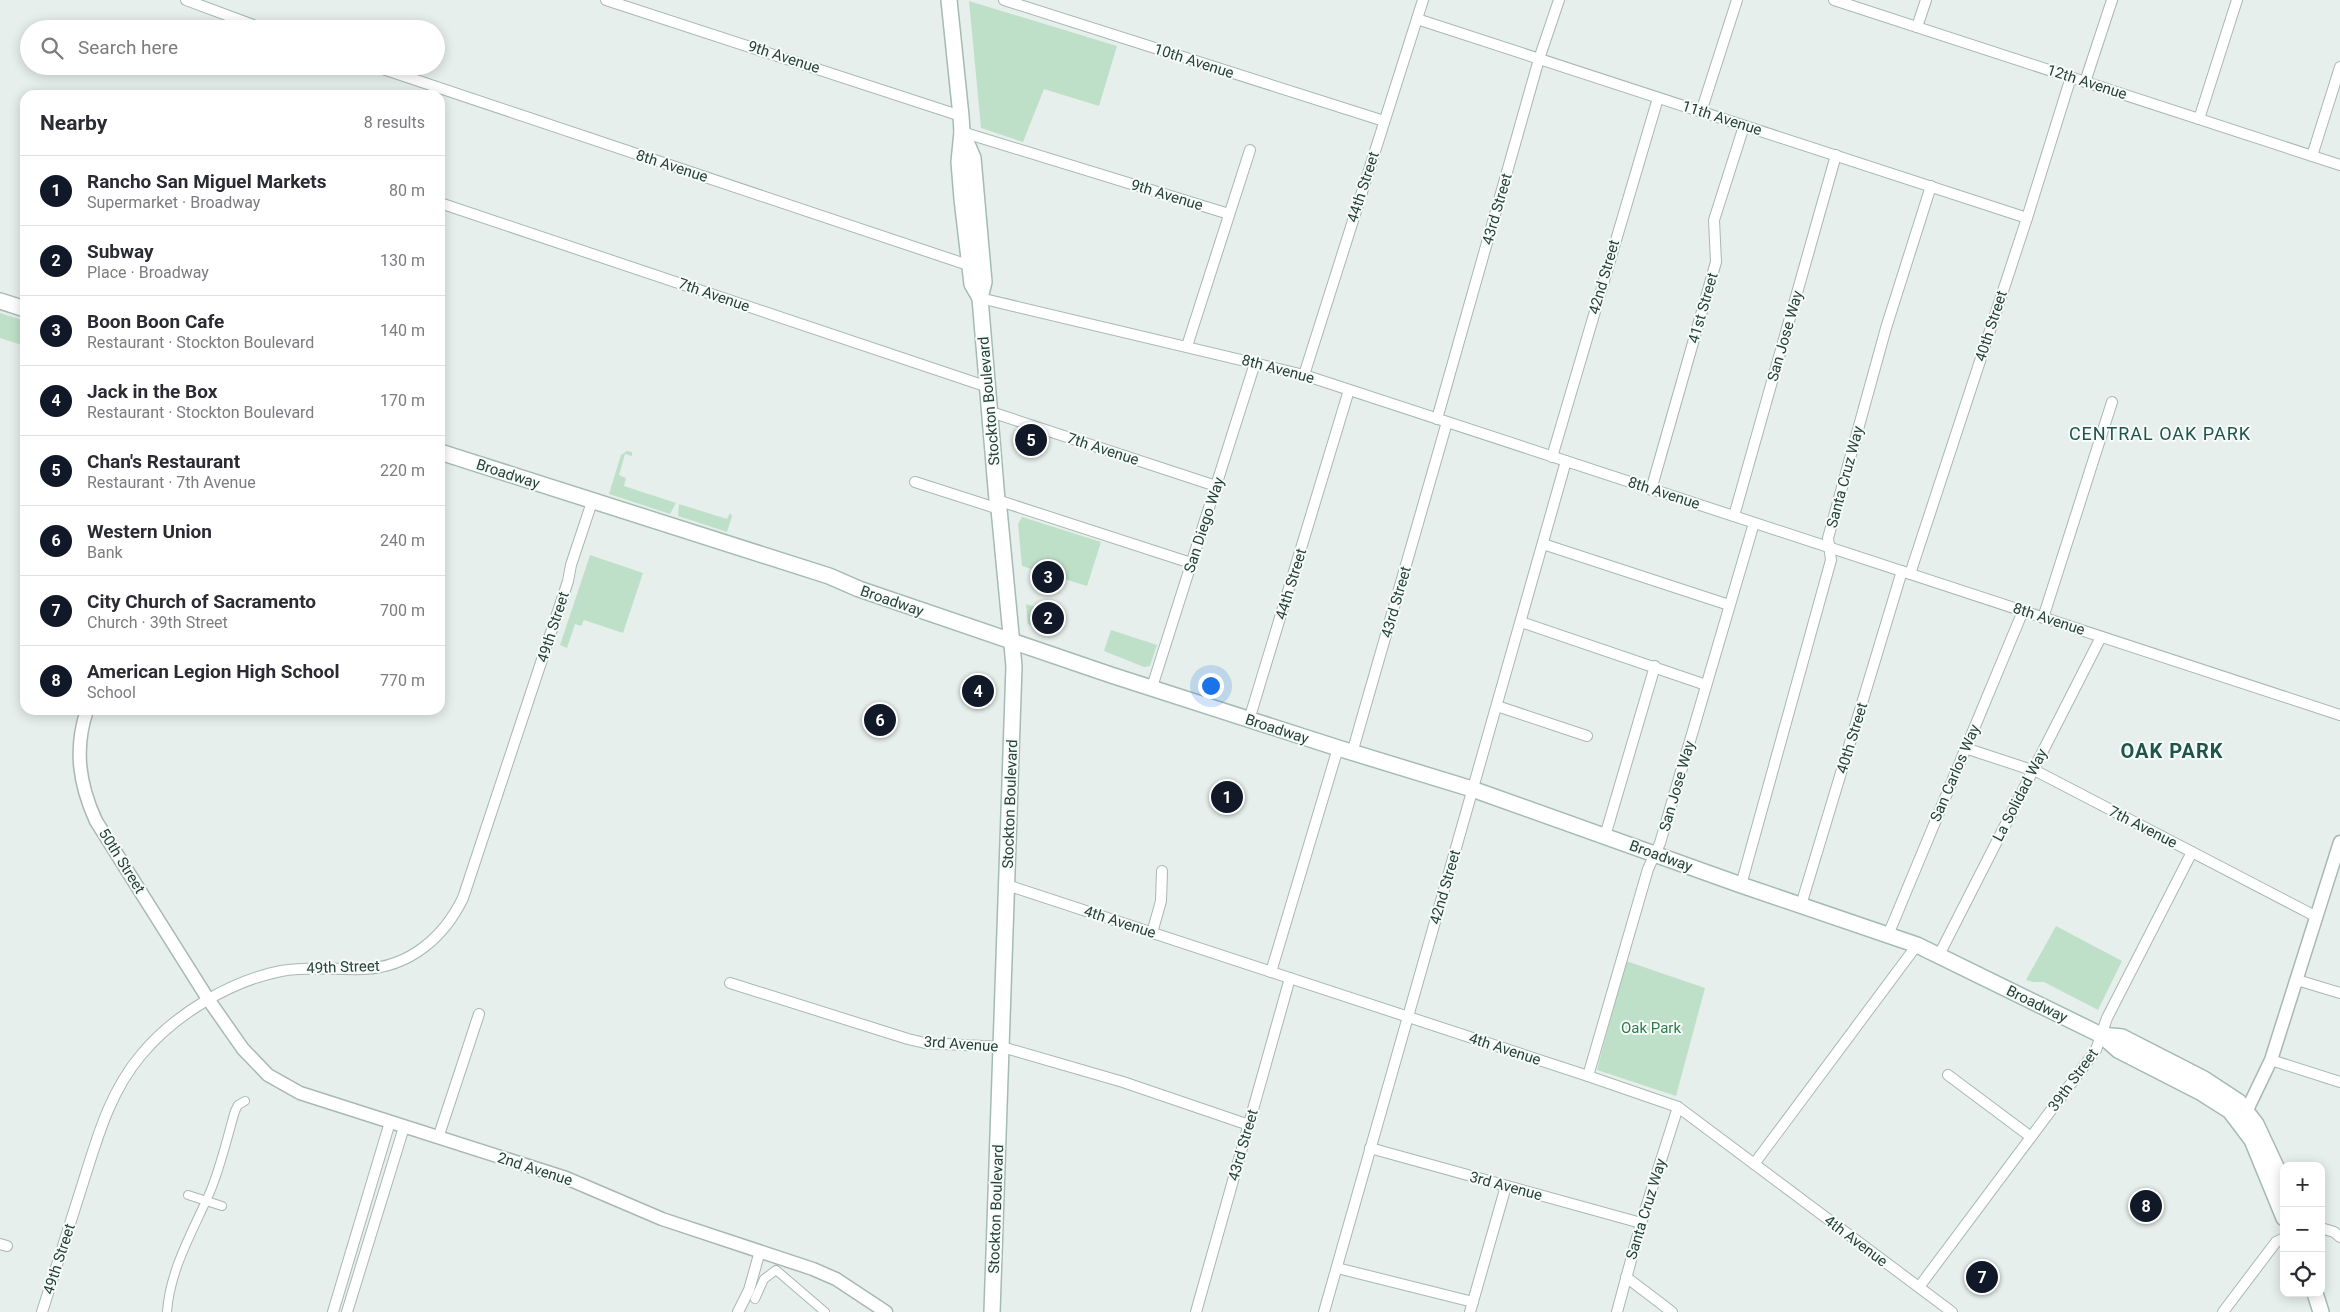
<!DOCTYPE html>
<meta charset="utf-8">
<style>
:root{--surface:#fff;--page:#f7f7f7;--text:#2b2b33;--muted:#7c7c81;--line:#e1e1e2;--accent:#111827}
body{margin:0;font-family:Roboto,sans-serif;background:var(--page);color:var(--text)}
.controls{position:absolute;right:15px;bottom:15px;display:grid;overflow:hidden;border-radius:10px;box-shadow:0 2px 12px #0003}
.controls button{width:45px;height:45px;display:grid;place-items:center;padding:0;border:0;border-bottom:1px solid var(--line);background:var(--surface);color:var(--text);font:25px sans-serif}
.you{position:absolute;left:1210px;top:685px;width:18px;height:18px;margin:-12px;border:4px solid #fff;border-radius:50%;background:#1a73e8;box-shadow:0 0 0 8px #1a73e833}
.badge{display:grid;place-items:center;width:32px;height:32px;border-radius:50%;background:var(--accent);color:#fff;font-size:16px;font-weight:700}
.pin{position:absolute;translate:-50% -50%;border:2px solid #fff;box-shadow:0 1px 5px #0006}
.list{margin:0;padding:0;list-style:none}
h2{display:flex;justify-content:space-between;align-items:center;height:65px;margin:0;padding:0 20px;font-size:21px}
h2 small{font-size:16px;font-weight:400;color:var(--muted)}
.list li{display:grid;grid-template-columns:32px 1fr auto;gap:15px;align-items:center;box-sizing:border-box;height:70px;padding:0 20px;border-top:1px solid var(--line)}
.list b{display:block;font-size:19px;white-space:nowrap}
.list p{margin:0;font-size:16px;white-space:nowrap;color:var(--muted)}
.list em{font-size:16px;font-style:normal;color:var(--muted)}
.icon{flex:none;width:28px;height:28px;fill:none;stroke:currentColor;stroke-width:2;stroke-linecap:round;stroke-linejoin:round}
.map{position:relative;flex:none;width:2340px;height:1312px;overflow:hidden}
.search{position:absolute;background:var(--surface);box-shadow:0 2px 12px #0003;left:20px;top:20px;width:425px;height:55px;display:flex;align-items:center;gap:12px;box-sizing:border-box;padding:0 18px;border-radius:28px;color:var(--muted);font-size:19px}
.panel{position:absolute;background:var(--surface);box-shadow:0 2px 12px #0003;left:20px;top:90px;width:425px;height:625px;border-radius:15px}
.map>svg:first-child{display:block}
</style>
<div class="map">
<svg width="2340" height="1312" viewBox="0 0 2340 1312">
<rect width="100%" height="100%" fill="#e6efeb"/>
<g fill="#bfe0c8">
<polygon points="969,1 1117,46 1099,106 1044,89 1023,142 981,128"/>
<polygon points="0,313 25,321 25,346 0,338"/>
<polygon points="627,451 632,452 632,456 625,454 619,475 626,478 624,486 676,503 670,514 609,494 621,455"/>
<polygon points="679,504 727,519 730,513 732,516 727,532 678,516"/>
<polygon points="1022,517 1101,542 1087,586 1022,566 1018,524"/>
<polygon points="590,555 643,573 623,633 584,620 581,626 575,624 567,648 560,645"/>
<polygon points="1026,604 1039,608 1041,611 1038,622 1042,626 1041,630 1028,624"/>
<polygon points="1111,630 1157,645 1150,666 1144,667 1104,651"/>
<polygon points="2056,926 2122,961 2098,1010 2044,982 2033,982 2026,980"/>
<polygon points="1626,961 1705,988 1676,1096 1597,1070"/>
</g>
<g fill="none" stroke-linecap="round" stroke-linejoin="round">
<g stroke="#a8b8b2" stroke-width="10">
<g id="pedestrian">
<polyline points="188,1195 222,1206"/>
<polyline points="755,1299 764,1279 776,1270 825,1312"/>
<path d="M167,1312C170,1269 193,1231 210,1192C221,1166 227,1138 235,1111L238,1105L245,1101"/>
</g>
</g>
<g stroke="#a8b8b2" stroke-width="12">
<g id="minor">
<polyline points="186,0 264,29"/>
<polyline points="606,0 961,116"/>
<polyline points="1004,0 1384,121"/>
<polyline points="1834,0 2340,165"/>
<polyline points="1417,19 2027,218"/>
<polyline points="1917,27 1926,0"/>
<polyline points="374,66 971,266"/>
<polyline points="2085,82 2112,0"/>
<polyline points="1701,112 1737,0"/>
<polyline points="2199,119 2237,0"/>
<polyline points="962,132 1229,214"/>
<polyline points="2312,156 2340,67"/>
<polyline points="440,203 988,387"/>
<polyline points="980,298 1304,375 2340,715"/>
<polyline points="1187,346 1250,150"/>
<polyline points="1304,375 1423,0"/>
<polyline points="991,412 1216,486"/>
<polyline points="1437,419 1539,59 1559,0"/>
<polyline points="1552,457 1658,98"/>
<polyline points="915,482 999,509"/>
<polyline points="1651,490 1716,262 1714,220 1744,126"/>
<polyline points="997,500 1191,563"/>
<polyline points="1734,516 1836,155"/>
<polyline points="1543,544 1729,605"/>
<polyline points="1910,574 2027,218 2071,77"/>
<polyline points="2043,618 2112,402"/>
<polyline points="1521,622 1706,685"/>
<polyline points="1152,687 1255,363"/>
<polyline points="1497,706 1587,736"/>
<polyline points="1249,720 1349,390"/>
<polyline points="1965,748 2038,772 2317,917"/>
<polyline points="1352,753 1447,422"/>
<polyline points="1605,836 1655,666"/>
<polyline points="1007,885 1588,1076 1678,1107 1952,1312"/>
<polyline points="1741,885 1831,560 1828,538 1886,328 1931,186"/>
<polyline points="1801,905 1902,571"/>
<polyline points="1152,933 1161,901 1162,871"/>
<polyline points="1888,935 2023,611"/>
<polyline points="1939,955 2101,637"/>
<polyline points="1271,972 1338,748"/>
<polyline points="2297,980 2340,993"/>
<polyline points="730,983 908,1039 925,1043 1002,1047 1123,1082 1249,1125"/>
<polyline points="2271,1060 2340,1082"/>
<polyline points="1948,1075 2031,1137"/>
<polyline points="1588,1076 1648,869 1660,843 1754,523"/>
<polyline points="438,1138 479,1014"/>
<polyline points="1370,1148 1641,1223"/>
<polyline points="1754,1164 1917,945"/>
<polyline points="2321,1228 2334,1232 2340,1237"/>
<polyline points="0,1244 7,1246"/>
<polyline points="1337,1268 1473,1302"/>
<polyline points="1626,1277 1672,1312"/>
<polyline points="1919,1287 2096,1050 2107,1018 2192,852"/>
<path d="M42,1312C55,1270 69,1228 82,1186C97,1139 109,1093 141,1055C174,1015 230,981 281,971C310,966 336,970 364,969C410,967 444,937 463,898L568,581L571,565L592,502"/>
<polyline points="333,1312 390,1122"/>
<polyline points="347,1312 404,1127"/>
<polyline points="738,1312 749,1290 760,1251"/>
<polyline points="1196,1312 1290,978"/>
<polyline points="1324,1312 1566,461"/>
<polyline points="1470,1312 1506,1186"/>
<polyline points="1617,1312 1641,1223 1678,1107"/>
<polyline points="2223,1312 2276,1242 2284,1238"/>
</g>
</g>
<g stroke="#a8b8b2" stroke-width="15">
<g id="tertiary">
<path d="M87,710C74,749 79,784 96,821L208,999L243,1049L268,1075L300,1093L566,1178L662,1219L813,1269L836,1279L886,1312"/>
<polyline points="2240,1118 2247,1110 2271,1060 2340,842"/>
</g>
</g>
<g stroke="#a4bbb3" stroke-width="18">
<g id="secondary">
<polyline points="949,0 961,116 962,132 959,162 962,199 972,284 980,298"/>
<polyline points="962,132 973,158 984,282 980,298 997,500 999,509 1014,666 992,1312"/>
<polyline points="0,301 25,309"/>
<polyline points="440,452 829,576 859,589 1111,675 1338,748 1472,789 1741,885 1917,945 2101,1035 2118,1050 2200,1092 2230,1111 2252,1140 2284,1218"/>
<polyline points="2101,1035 2122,1037 2204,1079 2239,1102 2256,1124 2284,1184"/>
<polyline points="2315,1293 2321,1312"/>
</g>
</g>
<use href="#pedestrian" stroke="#fff" stroke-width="8"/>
<use href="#minor" stroke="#fff" stroke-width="10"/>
<use href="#tertiary" stroke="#fff" stroke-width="12"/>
<use href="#secondary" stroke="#fff" stroke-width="15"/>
</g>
<g text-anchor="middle" stroke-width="4" stroke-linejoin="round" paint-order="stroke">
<g font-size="15" fill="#24423a" stroke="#f7fbf9">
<text transform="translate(784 57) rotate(18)" y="5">9th Avenue</text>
<text transform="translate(1194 61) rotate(18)" y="5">10th Avenue</text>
<text transform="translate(2087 82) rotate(18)" y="5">12th Avenue</text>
<text transform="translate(1722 118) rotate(18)" y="5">11th Avenue</text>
<text transform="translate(672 166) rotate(18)" y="5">8th Avenue</text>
<text transform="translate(1363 187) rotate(-72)" y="5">44th Street</text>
<text transform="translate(1167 195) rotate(17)" y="5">9th Avenue</text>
<text transform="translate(1497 209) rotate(-74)" y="5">43rd Street</text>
<text transform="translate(1604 277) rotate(-74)" y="5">42nd Street</text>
<text transform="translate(714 295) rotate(19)" y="5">7th Avenue</text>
<text transform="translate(1703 308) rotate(-74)" y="5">41st Street</text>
<text transform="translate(1991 326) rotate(-72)" y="5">40th Street</text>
<text transform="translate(1785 336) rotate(-74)" y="5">San Jose Way</text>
<text transform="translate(1278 369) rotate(15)" y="5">8th Avenue</text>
<text transform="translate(989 401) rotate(-95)" y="5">Stockton Boulevard</text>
<text transform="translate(1103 449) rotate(18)" y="5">7th Avenue</text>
<text transform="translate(508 474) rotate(18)" y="5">Broadway</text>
<text transform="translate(1845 477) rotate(-75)" y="5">Santa Cruz Way</text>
<text transform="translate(1664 493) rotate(18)" y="5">8th Avenue</text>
<text transform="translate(1204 525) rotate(-72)" y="5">San Diego Way</text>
<text transform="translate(1291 584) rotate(-73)" y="5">44th Street</text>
<text transform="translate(892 601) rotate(19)" y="5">Broadway</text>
<text transform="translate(1396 602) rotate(-74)" y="5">43rd Street</text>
<text transform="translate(2049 619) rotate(18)" y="5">8th Avenue</text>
<text transform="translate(553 627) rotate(-72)" y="5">49th Street</text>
<text transform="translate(1277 729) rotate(18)" y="5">Broadway</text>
<text transform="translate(1852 738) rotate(-73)" y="5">40th Street</text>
<text transform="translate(1955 773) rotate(-67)" y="5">San Carlos Way</text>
<text transform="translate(1677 786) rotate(-74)" y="5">San Jose Way</text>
<text transform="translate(2020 795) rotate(-63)" y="5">La Solidad Way</text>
<text transform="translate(1010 804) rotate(-88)" y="5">Stockton Boulevard</text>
<text transform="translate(2143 827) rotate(27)" y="5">7th Avenue</text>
<text transform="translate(1661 856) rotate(20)" y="5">Broadway</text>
<text transform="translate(122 861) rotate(58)" y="5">50th Street</text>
<text transform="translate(1445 887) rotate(-74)" y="5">42nd Street</text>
<text transform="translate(1120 922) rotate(18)" y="5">4th Avenue</text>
<text transform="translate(343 967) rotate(-2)" y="5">49th Street</text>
<text transform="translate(2037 1004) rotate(26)" y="5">Broadway</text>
<text transform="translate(961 1044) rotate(4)" y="5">3rd Avenue</text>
<text transform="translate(1505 1049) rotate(18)" y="5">4th Avenue</text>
<text transform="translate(2073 1080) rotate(-54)" y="5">39th Street</text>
<text transform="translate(1243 1145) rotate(-74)" y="5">43rd Street</text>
<text transform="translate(535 1169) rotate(18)" y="5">2nd Avenue</text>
<text transform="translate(1506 1186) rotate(15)" y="5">3rd Avenue</text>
<text transform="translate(996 1209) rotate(-88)" y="5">Stockton Boulevard</text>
<text transform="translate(1646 1209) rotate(-73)" y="5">Santa Cruz Way</text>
<text transform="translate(1856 1241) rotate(37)" y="5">4th Avenue</text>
<text transform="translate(59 1259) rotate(-72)" y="5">49th Street</text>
</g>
<g font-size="15" fill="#2d7a4b" stroke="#f7fbf9">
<text x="1651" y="1033">Oak Park</text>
</g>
<g font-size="18" letter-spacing="1" fill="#1f5548" stroke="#f7fbf9">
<text x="2160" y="440">CENTRAL OAK PARK</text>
</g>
<g font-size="20" font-weight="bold" letter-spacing="1" fill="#1f5548" stroke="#f7fbf9">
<text x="2172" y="758">OAK PARK</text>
</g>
</g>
</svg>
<div class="controls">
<button>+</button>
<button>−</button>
<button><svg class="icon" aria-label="locate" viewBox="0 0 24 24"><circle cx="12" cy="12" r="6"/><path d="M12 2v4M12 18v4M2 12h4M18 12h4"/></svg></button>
</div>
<div class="you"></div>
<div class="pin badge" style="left:1227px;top:797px">1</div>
<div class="pin badge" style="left:1048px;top:618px">2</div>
<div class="pin badge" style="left:1048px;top:577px">3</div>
<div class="pin badge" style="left:978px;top:691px">4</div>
<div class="pin badge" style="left:1031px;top:440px">5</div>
<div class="pin badge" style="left:880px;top:720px">6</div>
<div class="pin badge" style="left:1982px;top:1277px">7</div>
<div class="pin badge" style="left:2146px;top:1206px">8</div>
<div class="search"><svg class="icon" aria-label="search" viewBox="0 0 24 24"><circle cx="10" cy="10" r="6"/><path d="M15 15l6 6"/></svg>Search here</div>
<section class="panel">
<h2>Nearby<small>8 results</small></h2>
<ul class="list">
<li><span class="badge">1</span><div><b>Rancho San Miguel Markets</b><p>Supermarket · Broadway</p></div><em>80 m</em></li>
<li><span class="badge">2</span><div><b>Subway</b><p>Place · Broadway</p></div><em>130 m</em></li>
<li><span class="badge">3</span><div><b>Boon Boon Cafe</b><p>Restaurant · Stockton Boulevard</p></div><em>140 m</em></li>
<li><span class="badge">4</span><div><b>Jack in the Box</b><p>Restaurant · Stockton Boulevard</p></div><em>170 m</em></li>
<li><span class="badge">5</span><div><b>Chan's Restaurant</b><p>Restaurant · 7th Avenue</p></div><em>220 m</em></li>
<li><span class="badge">6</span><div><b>Western Union</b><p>Bank</p></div><em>240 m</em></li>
<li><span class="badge">7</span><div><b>City Church of Sacramento</b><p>Church · 39th Street</p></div><em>700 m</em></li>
<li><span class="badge">8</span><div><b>American Legion High School</b><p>School</p></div><em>770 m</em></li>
</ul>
</section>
</div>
